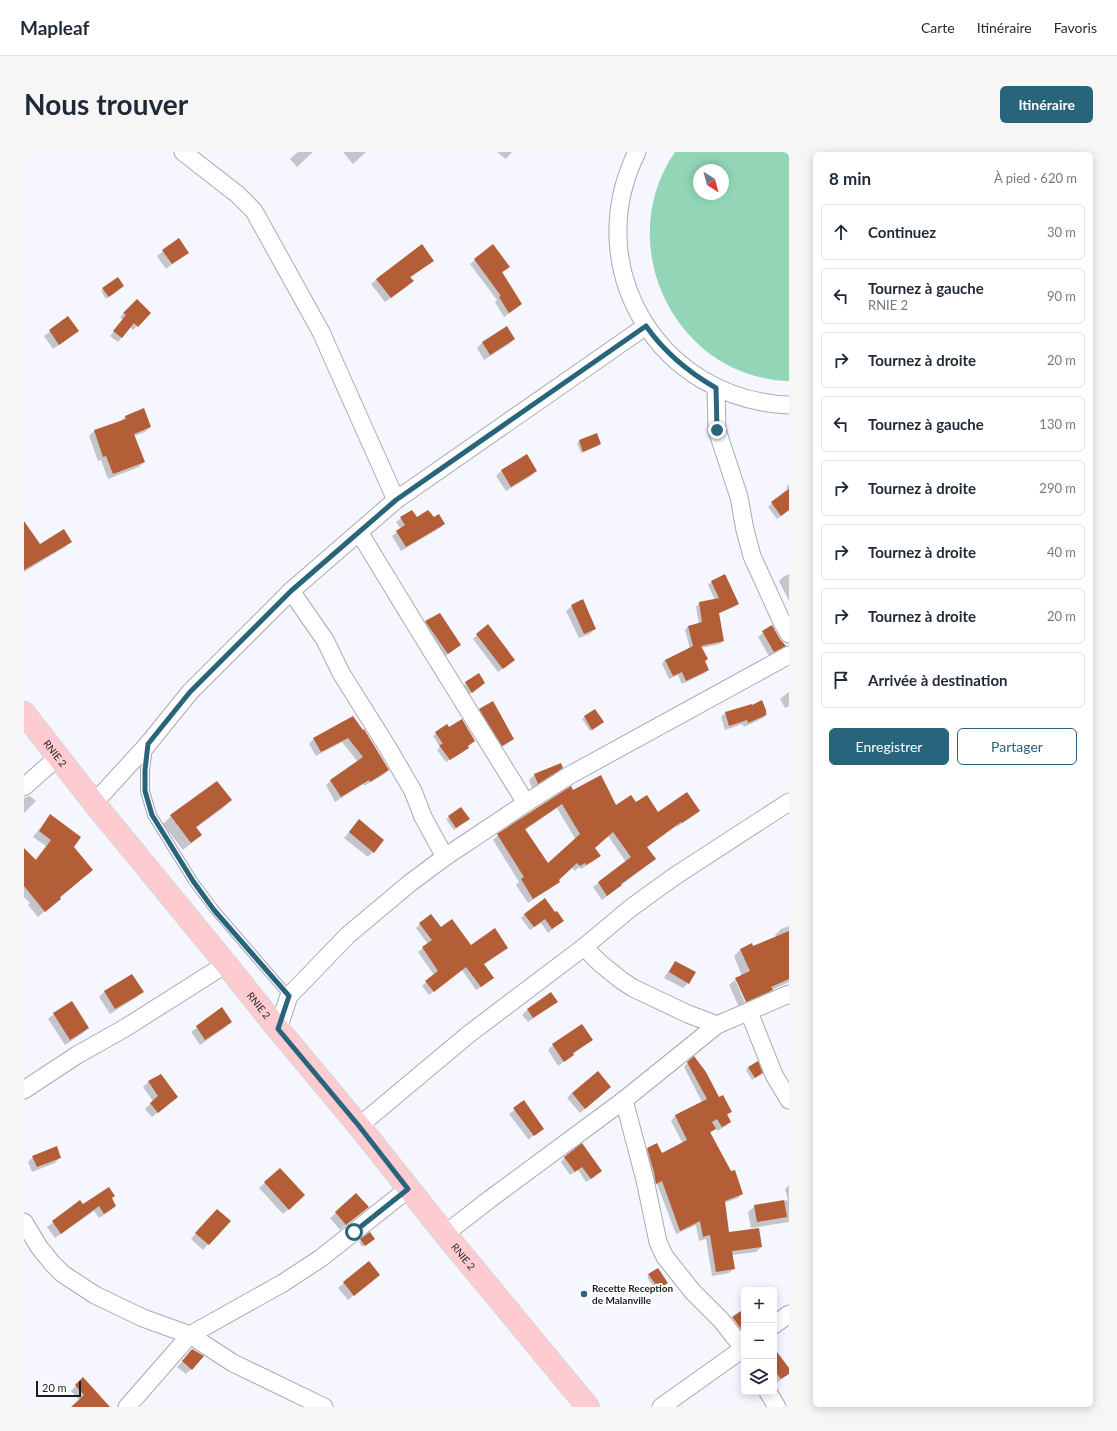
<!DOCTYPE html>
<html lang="fr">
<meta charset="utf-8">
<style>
:root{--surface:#fff;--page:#f6f6f7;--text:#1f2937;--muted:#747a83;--line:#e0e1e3;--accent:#28647c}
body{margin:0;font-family:Lato,sans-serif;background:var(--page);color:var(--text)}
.controls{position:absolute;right:12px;bottom:12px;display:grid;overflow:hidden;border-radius:6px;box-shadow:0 2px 10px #0003}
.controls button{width:36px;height:36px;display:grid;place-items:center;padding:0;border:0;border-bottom:1px solid var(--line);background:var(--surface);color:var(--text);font:20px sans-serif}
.compass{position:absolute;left:669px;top:12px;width:36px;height:36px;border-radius:50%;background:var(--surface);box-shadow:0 2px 10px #0003;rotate:144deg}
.scale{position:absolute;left:12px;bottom:10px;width:45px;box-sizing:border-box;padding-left:4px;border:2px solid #1e1e22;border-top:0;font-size:11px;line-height:14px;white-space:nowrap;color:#1e1e22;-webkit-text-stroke:3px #fff;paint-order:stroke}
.stop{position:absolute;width:12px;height:12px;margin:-9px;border:3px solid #28647c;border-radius:50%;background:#fff}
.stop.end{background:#28647c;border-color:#fff;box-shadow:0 1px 4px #0008}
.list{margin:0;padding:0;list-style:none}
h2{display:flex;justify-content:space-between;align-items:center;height:52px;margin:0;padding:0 16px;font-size:17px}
h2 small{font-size:13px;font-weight:400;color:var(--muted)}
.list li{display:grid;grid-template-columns:26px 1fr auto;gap:12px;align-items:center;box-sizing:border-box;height:56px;margin:0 8px 8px;padding:0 8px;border:1px solid var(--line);border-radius:6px}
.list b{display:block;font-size:15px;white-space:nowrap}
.list p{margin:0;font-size:13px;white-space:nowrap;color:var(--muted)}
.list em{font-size:13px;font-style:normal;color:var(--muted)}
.actions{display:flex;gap:8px;padding:12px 16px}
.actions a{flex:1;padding:9px 0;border:1px solid var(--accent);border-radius:6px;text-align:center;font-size:14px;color:var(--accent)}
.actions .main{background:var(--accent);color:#fff}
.icon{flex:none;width:22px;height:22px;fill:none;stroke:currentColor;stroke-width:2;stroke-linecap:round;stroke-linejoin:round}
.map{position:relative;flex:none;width:765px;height:1255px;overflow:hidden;border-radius:6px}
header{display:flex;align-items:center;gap:24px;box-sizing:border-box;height:56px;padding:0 20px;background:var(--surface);border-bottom:1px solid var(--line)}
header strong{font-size:19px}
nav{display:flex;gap:22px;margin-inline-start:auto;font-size:14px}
.intro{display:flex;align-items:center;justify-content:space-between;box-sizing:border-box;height:96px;padding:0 24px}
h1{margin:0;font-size:28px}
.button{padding:10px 18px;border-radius:6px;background:var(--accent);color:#fff;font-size:14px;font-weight:700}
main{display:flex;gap:24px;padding:0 24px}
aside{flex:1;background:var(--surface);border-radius:6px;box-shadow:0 2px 10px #0003}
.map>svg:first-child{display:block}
</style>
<header>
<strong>Mapleaf</strong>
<nav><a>Carte</a><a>Itinéraire</a><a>Favoris</a></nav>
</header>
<div class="intro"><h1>Nous trouver</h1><a class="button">Itinéraire</a></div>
<main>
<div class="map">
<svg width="765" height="1255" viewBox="0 0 765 1255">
<rect width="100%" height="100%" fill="#f6f7fe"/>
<path fill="#92d6b7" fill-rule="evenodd" d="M651,0H765V229C652,226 587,93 651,0ZM675,18H699V42H675Z"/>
<g fill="#0003" fill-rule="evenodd">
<polygon points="274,0 289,0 273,15 266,7"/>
<polygon points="319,0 342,0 329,12"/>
<polygon points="473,0 488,0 482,7"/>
<polygon points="154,88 163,100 142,117 133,104"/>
<polygon points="451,108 484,115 478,121 497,152 493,156 480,165 471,150 473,148 446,112"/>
<polygon points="403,113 386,126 383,134 361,150 347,132 353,127"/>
<polygon points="99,134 82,147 77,139 79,137"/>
<polygon points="113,149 126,161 109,178 106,175 94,190 86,184 99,168 96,165"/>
<polygon points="44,166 48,184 29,197 20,184"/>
<polygon points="483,176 490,187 485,192 460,208 453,196 458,191"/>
<polygon points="102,264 126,275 121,280 110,284 120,310 115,315 84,327 77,308 74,309 65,284 70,279 96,270"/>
<polygon points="555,289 576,292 574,294 557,301 553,291"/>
<polygon points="503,303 512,319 507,324 482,339 472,324 477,319"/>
<polygon points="765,332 765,358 753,367 744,355 756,345 755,344 763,337 762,336"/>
<polygon points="388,359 393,367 409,367 420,372 416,376 377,399 368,384 377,377 372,370"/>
<polygon points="0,371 15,393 47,389 41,395 0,420"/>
<polygon points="765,422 765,449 755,429 759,425"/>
<polygon points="688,430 713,451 710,455 694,462 699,489 696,492 677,496 680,509 684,518 681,521 658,532 654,523 645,527 638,512 641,508 666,497 661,478 664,474 675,472 672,455 675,451 691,448 684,433"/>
<polygon points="548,454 571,476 566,482 555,486 542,459"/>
<polygon points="402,470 435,493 418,507 396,475"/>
<polygon points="748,474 756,488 761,494 756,498 745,504 734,485"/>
<polygon points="453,483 485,512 474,520 449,487"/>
<polygon points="455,523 460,531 442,545 437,536 442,531"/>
<polygon points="765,540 765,554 761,556 756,547"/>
<polygon points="738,550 743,562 739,566 720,575 718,572 701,578 697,565 701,561 727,553 728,554"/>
<polygon points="456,558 489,587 483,592 473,598 451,563"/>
<polygon points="571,558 576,573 566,579 558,567"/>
<polygon points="338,579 364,618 359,623 340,634 339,632 311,650 302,633 307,628 334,610 318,590 292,604 285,592 290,586"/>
<polygon points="412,581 443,595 440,599 422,610 413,598 416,595 409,584"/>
<polygon points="536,612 538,615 533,621 508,636 505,628 510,623"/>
<path d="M547,636L548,639L592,655L612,651L634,661L675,659L670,663L653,675L652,674L623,695L631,707L578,748L569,735L602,710L584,684L570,696L575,704L570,709L557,717L555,715L551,719L548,716L534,728L535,730L530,734L504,751L492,733L495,730L469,688L474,683ZM533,656L552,688L523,712L501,678Z"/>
<polygon points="6,644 12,649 0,661 0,646"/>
<polygon points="207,648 199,656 172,676 177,683 159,698 139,672 147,664"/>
<polygon points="26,664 49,695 68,718 14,765 4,753 6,751 0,745 0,698 11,708 22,694 9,685"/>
<polygon points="425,665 442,669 430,678 422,667"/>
<polygon points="330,674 349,700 344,705 320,686"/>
<polygon points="501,762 539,768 524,781 517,771 506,778 497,766"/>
<polygon points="396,772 417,776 447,794 483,795 459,813 464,830 452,838 438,818 405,843 398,834 410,823 394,800 404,792 392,776"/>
<polygon points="765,774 765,830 748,838 741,844 724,852 713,828 711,828 722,853 715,855 705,833 712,827 718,824 710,804 716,798 727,792 729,796 752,785 751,783 757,777"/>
<polygon points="652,810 670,821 664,831 659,836 640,826 647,815"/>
<polygon points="108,823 118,840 113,845 86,862 75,845 80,840"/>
<polygon points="527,841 532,849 527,854 504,870 498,863 503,858"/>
<polygon points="48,851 64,876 59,881 41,893 24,867 30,862"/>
<polygon points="198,857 207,870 202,875 176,893 167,880"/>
<polygon points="558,873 567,888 534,914 524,898 529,893"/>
<polygon points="664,910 707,959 703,963 706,970 702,974 693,979 692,976 686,981 718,1042 714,1046 700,1051 704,1081 737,1095 732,1100 707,1103 709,1117 705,1121 688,1124 682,1087 675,1089 672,1073 652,1082 633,1032 628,1035 619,1001 624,997 638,1003 659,992 647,969 651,964 678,950 660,915"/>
<polygon points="724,915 735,923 728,928 722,918"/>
<polygon points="137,923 153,945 128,965 121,957 129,949 119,935 124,930"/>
<polygon points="581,940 556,961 543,946 548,941"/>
<polygon points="500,950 516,979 506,986 505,988 485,962"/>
<polygon points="9,1005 36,1005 31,1011 8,1020 4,1010"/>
<polygon points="541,1005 572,1023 562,1030 554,1018 546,1023 537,1010"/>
<polygon points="256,1017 275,1048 259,1062 235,1036"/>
<polygon points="765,1033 765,1070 727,1076 724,1060 731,1054 764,1048 761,1037"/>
<polygon points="332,1043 343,1055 316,1078 306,1066"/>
<polygon points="87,1046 91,1054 86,1059 75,1066 70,1059 31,1086 23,1075 56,1050 58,1054"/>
<polygon points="188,1063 205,1069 179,1098 167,1087"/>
<polygon points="337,1088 347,1089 338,1095 335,1090"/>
<polygon points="345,1110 350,1128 324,1148 314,1136"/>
<polygon points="625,1123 641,1133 632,1139 623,1125"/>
<polygon points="164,1203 167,1217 162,1222 153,1215"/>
<polygon points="750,1205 765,1218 765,1221 751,1232 750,1230"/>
<polygon points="59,1227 78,1255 49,1255 56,1249 47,1239"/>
</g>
<g fill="#b45e38" fill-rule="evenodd">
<polygon points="155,86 165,101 148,112 138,98"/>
<polygon points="398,92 410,109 386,125 390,129 367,146 352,127"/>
<polygon points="469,92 486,115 478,120 498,152 485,161 475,145 477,144 450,107"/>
<polygon points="94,125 100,134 85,145 78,136"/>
<polygon points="113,147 127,161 114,175 110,171 98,186 89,179 102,163 99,161"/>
<polygon points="44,164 55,179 35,193 25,178"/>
<polygon points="483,174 491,187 466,203 458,190"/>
<polygon points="120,256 127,275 110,282 121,310 89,322 82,304 79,305 70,278 102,267 101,264"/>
<polygon points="573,281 577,292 559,300 555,288"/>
<polygon points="503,302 513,319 487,335 477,318"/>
<polygon points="765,337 765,358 757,364 747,350"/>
<polygon points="388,358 393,365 404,358 410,365 415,362 421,372 382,395 372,379 381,373 376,365"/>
<polygon points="0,369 16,392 40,377 48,390 0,418"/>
<polygon points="701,422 715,452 695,461 700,489 677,494 684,507 681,509 685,518 662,529 658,520 649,524 641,508 669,494 664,474 678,470 675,450 695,446 687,429"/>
<polygon points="559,447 572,477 560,482 547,453"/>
<polygon points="416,461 437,493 424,502 401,469"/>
<polygon points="464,472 491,508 479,517 452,482"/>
<polygon points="748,473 756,487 762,494 750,500 738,479"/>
<polygon points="455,521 461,531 448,541 441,530"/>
<polygon points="738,548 742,558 742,563 724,571 723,568 705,574 701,560 728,552 728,553"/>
<polygon points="469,549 490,587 478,594 455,557"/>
<polygon points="571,557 580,570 568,578 560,564"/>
<polygon points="329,564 339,578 340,577 365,618 346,630 345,628 317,645 306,628 339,605 324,586 297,600 289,586"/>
<polygon points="438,567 451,589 444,594 445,596 426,608 415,593 419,592 411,580 423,572 425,575"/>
<polygon points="537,611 539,616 514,632 510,622"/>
<path d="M577,623L592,653L607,643L612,650L623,643L634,660L663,640L676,659L658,671L657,670L623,695L632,707L597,732L598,733L583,744L574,730L607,705L589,680L571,696L577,704L562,713L561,711L556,714L553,711L535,728L536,730L509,747L497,727L500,725L473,682L547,634L549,638ZM538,652L556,682L524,711L501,677Z"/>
<polygon points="193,629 208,648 172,675 178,683 167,691 146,663"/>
<polygon points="437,655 446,667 432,676 424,664"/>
<polygon points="26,662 57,685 50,695 69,718 36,745 37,747 21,760 0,734 0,696 12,708 27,688 15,679"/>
<polygon points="335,667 360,688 350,701 325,680"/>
<polygon points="521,746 531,760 533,759 540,769 528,777 521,767 510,775 500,762"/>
<polygon points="407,762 417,775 428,767 447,793 471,776 484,796 460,812 470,826 457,835 442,815 410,840 401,829 414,819 398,795 408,788 395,771"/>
<polygon points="765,779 765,827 747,835 749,838 722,850 711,826 726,819 716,797 728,791 729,794"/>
<polygon points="651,809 672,820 665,832 645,820"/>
<polygon points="108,822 120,840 91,857 80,839"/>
<polygon points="527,840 534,850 509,866 503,857"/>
<polygon points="48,849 65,876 46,888 29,861"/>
<polygon points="198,855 208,870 181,888 172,874"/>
<polygon points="558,872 569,888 549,901 550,903 540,910 528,892"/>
<polygon points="670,904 682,920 695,945 699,943 708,960 703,962 707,970 698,975 693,967 688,970 692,977 686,980 707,1019 711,1018 719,1042 701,1049 705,1080 735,1076 738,1095 708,1099 711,1117 692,1120 686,1083 679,1085 676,1069 656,1079 638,1029 632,1032 630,1020 623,996 633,991 638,1001 663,988 651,963 683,947 663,910"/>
<polygon points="734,909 739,921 731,926 724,915"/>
<polygon points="574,919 587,935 561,957 548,941"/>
<polygon points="137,922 154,945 134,961 126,951 134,944 124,929"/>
<polygon points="500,948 520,977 510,984 489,956"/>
<polygon points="558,991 578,1019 567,1027 558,1015 551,1020 540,1005"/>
<polygon points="33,994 37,1006 13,1015 8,1004"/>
<polygon points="256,1016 281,1043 265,1058 240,1030"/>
<polygon points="85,1035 91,1044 88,1046 92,1054 80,1062 75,1054 37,1082 28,1069 56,1048 59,1052"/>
<polygon points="332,1041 345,1055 322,1073 311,1060"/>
<polygon points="760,1048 763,1065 733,1070 730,1053"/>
<polygon points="193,1057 207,1069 185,1093 171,1081"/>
<polygon points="346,1080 351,1087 341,1094 336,1087"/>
<polygon points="345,1109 356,1123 330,1144 319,1130"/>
<polygon points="634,1116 644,1131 635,1137 624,1122"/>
<polygon points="720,1157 720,1181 708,1165"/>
<polygon points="750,1196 765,1216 765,1222 757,1227 750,1218"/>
<polygon points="168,1197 180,1204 168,1218 158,1209"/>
<polygon points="59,1225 86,1255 47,1255 60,1243 51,1233"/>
</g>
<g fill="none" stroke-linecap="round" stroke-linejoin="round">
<g stroke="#a8aab5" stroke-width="10">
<polyline id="service" points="124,596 121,618 121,639 128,663 169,729 190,757 265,844"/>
</g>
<g stroke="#a8aab5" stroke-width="19">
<g id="minor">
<polyline points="159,0 213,42 230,59 297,180 372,348"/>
<path d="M613,0C555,117 636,248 765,253"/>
<polyline points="692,236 693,278 715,345 721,378 728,404 758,470 765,482"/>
<polyline points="335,380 399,485 502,651"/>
<polyline points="267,439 301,488 317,521 364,596 389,639 399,665 421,705"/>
<polyline points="0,635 34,605"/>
<polyline points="70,651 124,592 166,540 267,439 372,348 622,174"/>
<polyline points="560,795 577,812 597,828 609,836 664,862 693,873"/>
<polyline points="725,860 750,923 765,948"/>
<polyline points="254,877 265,844 324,783 386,731 421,705 502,651 546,623 765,503"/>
<polyline points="0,938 53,903 101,876 202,812"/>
<polyline points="600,948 621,1028 634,1090 641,1105 669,1140 697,1168 720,1197"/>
<polyline points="335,974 445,882 560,795 608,755 651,724 765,650"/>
<polyline points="0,1070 15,1095 28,1111 39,1122 71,1143 119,1166 166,1183 209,1211 300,1255"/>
<polyline points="421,1082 466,1047 600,948 693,873 765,842"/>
<polyline points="750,1173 765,1162"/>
<polyline points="744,1240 753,1255"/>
<polyline points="103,1255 166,1183 259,1131 297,1106 384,1037"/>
<polyline points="637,1255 720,1196"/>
</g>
</g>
<g stroke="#d6d6d7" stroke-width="24">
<g id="primary">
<path id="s1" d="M0,561L70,651L202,812L254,877L335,974L421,1082L564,1255"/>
</g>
</g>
<use href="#service" stroke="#fff" stroke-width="8"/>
<use href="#minor" stroke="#fff" stroke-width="17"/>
<use href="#primary" stroke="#fdcbd0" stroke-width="22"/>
</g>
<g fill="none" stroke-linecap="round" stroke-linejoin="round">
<path stroke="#28647c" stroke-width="5" d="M330,1080L384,1037L335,974L254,877L265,844L190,758L169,729L128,663L121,639V618L124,592L166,540L267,439L372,348L622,174C641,201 664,220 692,236L693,278"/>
</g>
<circle fill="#28647c" stroke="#fff" stroke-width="1.5" cx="560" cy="1142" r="4"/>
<g text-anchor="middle" stroke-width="4" stroke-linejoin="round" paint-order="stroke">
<g font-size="10" fill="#1e1e22" stroke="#fff">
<text dy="4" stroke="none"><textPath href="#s1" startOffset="51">RNIE 2</textPath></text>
<text dy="4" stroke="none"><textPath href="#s1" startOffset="375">RNIE 2</textPath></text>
<text dy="4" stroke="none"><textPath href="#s1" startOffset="699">RNIE 2</textPath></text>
</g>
<g font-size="10" font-weight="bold" fill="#1e1e22" stroke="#fff" text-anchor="start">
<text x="568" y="1140">Recette Reception<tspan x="568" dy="12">de Malanville</tspan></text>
</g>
</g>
</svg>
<div class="controls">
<button>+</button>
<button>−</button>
<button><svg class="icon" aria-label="layers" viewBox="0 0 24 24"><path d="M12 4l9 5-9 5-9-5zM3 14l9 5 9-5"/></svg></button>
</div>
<svg class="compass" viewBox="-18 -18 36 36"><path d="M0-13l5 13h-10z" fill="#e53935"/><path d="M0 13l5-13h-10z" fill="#747a83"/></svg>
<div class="scale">20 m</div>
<div class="stop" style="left:330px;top:1080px"></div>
<div class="stop end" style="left:693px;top:278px"></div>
</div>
<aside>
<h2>8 min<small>À pied · 620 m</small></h2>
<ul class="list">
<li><svg class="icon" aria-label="ahead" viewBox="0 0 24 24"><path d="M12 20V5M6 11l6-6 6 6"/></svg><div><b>Continuez</b></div><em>30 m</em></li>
<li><svg class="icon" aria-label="left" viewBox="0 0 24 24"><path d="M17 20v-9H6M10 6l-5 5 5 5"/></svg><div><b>Tournez à gauche</b><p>RNIE 2</p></div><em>90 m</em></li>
<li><svg class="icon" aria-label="right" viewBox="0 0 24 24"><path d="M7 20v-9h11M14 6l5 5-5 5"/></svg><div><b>Tournez à droite</b></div><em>20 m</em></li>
<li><svg class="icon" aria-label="left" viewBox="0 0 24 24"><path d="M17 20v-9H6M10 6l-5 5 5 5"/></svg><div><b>Tournez à gauche</b></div><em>130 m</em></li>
<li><svg class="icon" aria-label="right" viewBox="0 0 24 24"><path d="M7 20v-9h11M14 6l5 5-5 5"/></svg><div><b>Tournez à droite</b></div><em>290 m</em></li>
<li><svg class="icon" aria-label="right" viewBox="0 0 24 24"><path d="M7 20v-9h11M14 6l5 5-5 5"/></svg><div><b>Tournez à droite</b></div><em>40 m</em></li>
<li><svg class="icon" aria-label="right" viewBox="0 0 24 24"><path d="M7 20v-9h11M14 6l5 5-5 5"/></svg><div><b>Tournez à droite</b></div><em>20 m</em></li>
<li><svg class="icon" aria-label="arrive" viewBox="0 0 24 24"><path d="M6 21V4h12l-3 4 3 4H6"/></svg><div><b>Arrivée à destination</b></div></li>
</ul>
<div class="actions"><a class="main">Enregistrer</a><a>Partager</a></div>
</aside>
</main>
